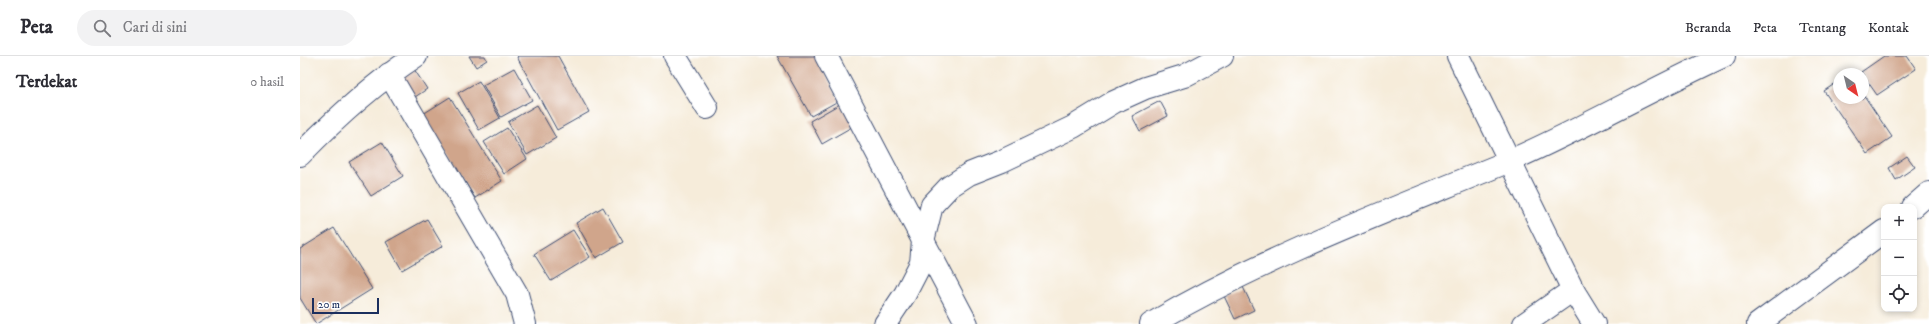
<!DOCTYPE html>
<html lang="id">
<meta charset="utf-8">
<style>
:root{--surface:#fff;--page:#f2f2f3;--text:#2b2b33;--muted:#7c7c81;--line:#e1e1e2}
body{margin:0;font-family:"IM FELL DW Pica",serif;background:var(--page);color:var(--text)}
.controls{position:absolute;right:12px;bottom:12px;display:grid;overflow:hidden;border-radius:8px;box-shadow:0 2px 6px #0003}
.controls button{width:36px;height:36px;display:grid;place-items:center;padding:0;border:0;border-bottom:1px solid var(--line);background:var(--surface);color:var(--text);font:20px sans-serif}
.compass{position:absolute;left:1533px;top:12px;width:36px;height:36px;border-radius:50%;background:var(--surface);box-shadow:0 2px 6px #0003;rotate:145deg}
.scale{position:absolute;left:12px;bottom:10px;width:67px;box-sizing:border-box;padding-left:4px;border:2px solid #1b2f5e;border-top:0;font-size:11px;line-height:14px;white-space:nowrap;color:#1b2f5e;-webkit-text-stroke:3px #fff;paint-order:stroke}
.list{margin:0;padding:0;list-style:none}
h2{display:flex;justify-content:space-between;align-items:center;height:52px;margin:0;padding:0 16px;font-size:17px}
h2 small{font-size:13px;font-weight:400;color:var(--muted)}
.icon{flex:none;width:22px;height:22px;fill:none;stroke:currentColor;stroke-width:2;stroke-linecap:round;stroke-linejoin:round}
.map{position:relative;flex:none;width:1629px;height:268px;overflow:hidden}
header{display:flex;align-items:center;gap:24px;box-sizing:border-box;height:56px;padding:0 20px;background:var(--surface);border-bottom:1px solid var(--line)}
header strong{font-size:19px}
nav{display:flex;gap:22px;margin-inline-start:auto;font-size:14px}
.search{width:280px;height:36px;background:var(--page);display:flex;align-items:center;gap:10px;box-sizing:border-box;padding:0 14px;border-radius:22px;color:var(--muted);font-size:15px}
main{display:flex}
aside{flex:1;background:var(--surface)}
.map>svg:first-child{display:block}
</style>
<header>
<strong>Peta</strong>
<div class="search"><svg class="icon" aria-label="search" viewBox="0 0 24 24"><circle cx="10" cy="10" r="6"/><path d="M15 15l6 6"/></svg>Cari di sini</div>
<nav><a>Beranda</a><a>Peta</a><a>Tentang</a><a>Kontak</a></nav>
</header>
<main>
<aside>
<h2>Terdekat<small>0 hasil</small></h2>
<ul class="list">
</ul>
</aside>
<div class="map">
<svg width="1629" height="268" viewBox="0 0 1629 268">
<rect width="100%" height="100%" fill="#fff"/>
<filter id="ink" filterUnits="userSpaceOnUse"><feTurbulence type="fractalNoise" baseFrequency=".025" numOctaves="2"/><feDisplacementMap in="SourceGraphic" scale="8" xChannelSelector="R" yChannelSelector="G"/><feConvolveMatrix kernelMatrix="1 2 1 2 8 2 1 2 1" color-interpolation-filters="sRGB"/></filter>
<filter id="wash" filterUnits="userSpaceOnUse"><feTurbulence type="fractalNoise" baseFrequency=".012" numOctaves="4" result="noise"/><feDisplacementMap in="SourceGraphic" scale="16" xChannelSelector="R" yChannelSelector="G"/><feGaussianBlur stdDeviation="0.9" result="paint"/><feColorMatrix in="noise" values="0 0 0 0 0 0 0 0 0 0 0 0 0 0 0 0 0 1.4 0 .05"/><feComposite in="paint" operator="in"/></filter>
<g filter="url(#wash)">
<rect width="100%" height="100%" fill="#f6ecda"/>
<g id="blocks">
<g fill="#d0a58b">
<polygon points="169,0 185,0 187,4 176,11"/>
<polygon points="218,0 258,0 289,56 257,74 217,1"/>
<polygon points="477,0 515,0 540,44 511,60"/>
<polygon points="1584,0 1607,0 1616,13 1577,39 1561,16"/>
<polygon points="214,12 232,44 201,61 183,29"/>
<polygon points="114,13 127,33 112,43 98,23"/>
<polygon points="179,25 200,62 179,74 158,37"/>
<polygon points="1539,25 1539,42 1563,42 1563,38 1592,81 1567,98 1524,35"/>
<polygon points="150,41 202,125 175,142 123,58"/>
<polygon points="545,45 557,68 522,88 510,65"/>
<polygon points="860,45 868,60 840,75 832,60"/>
<polygon points="237,49 256,82 227,99 208,66"/>
<polygon points="207,72 227,103 204,118 184,86"/>
<polygon points="82,86 103,120 71,140 49,106"/>
<polygon points="1607,100 1615,111 1596,124 1589,112"/>
<polygon points="303,151 323,186 296,202 276,167"/>
<polygon points="127,163 143,190 102,214 86,186"/>
<polygon points="34,172 72,233 16,268 0,242 0,193"/>
<polygon points="273,174 290,201 251,225 234,198"/>
<polygon points="943,231 954,254 935,263 924,240"/>
</g>
</g>
</g>
<g filter="url(#ink)">
<use href="#blocks" fill-opacity="0" stroke="#3c4b71" stroke-width="1"/>
<g fill="none" stroke-linecap="round" stroke-linejoin="round">
<g stroke="#3c4b71" stroke-width="24">
<g id="minor">
<polyline points="375,0 407,52"/>
<polyline points="526,0 667,268"/>
<polyline points="1158,0 1273,234 1294,268"/>
<polyline points="89,18 217,238 225,268"/>
<path d="M0,99C36,62 73,28 116,0"/>
<polyline points="1613,151 1629,137"/>
<polyline points="585,268 605,238 621,207 623,185 632,149 649,131 669,118 702,105 773,71 814,46 845,32 884,20 922,0"/>
<path d="M851,268C964,201 1086,156 1207,106C1281,74 1351,33 1424,0"/>
<polyline points="1224,268 1273,234"/>
<polyline points="1458,268 1584,175"/>
</g>
</g>
<use href="#minor" stroke="#fff" stroke-width="22"/>
</g>
</g>
</svg>
<div class="controls">
<button>+</button>
<button>−</button>
<button><svg class="icon" aria-label="locate" viewBox="0 0 24 24"><circle cx="12" cy="12" r="6"/><path d="M12 2v4M12 18v4M2 12h4M18 12h4"/></svg></button>
</div>
<svg class="compass" viewBox="-18 -18 36 36"><path d="M0-13l5 13h-10z" fill="#e53935"/><path d="M0 13l5-13h-10z" fill="#7c7c81"/></svg>
<div class="scale">20 m</div>
</div>
</main>
